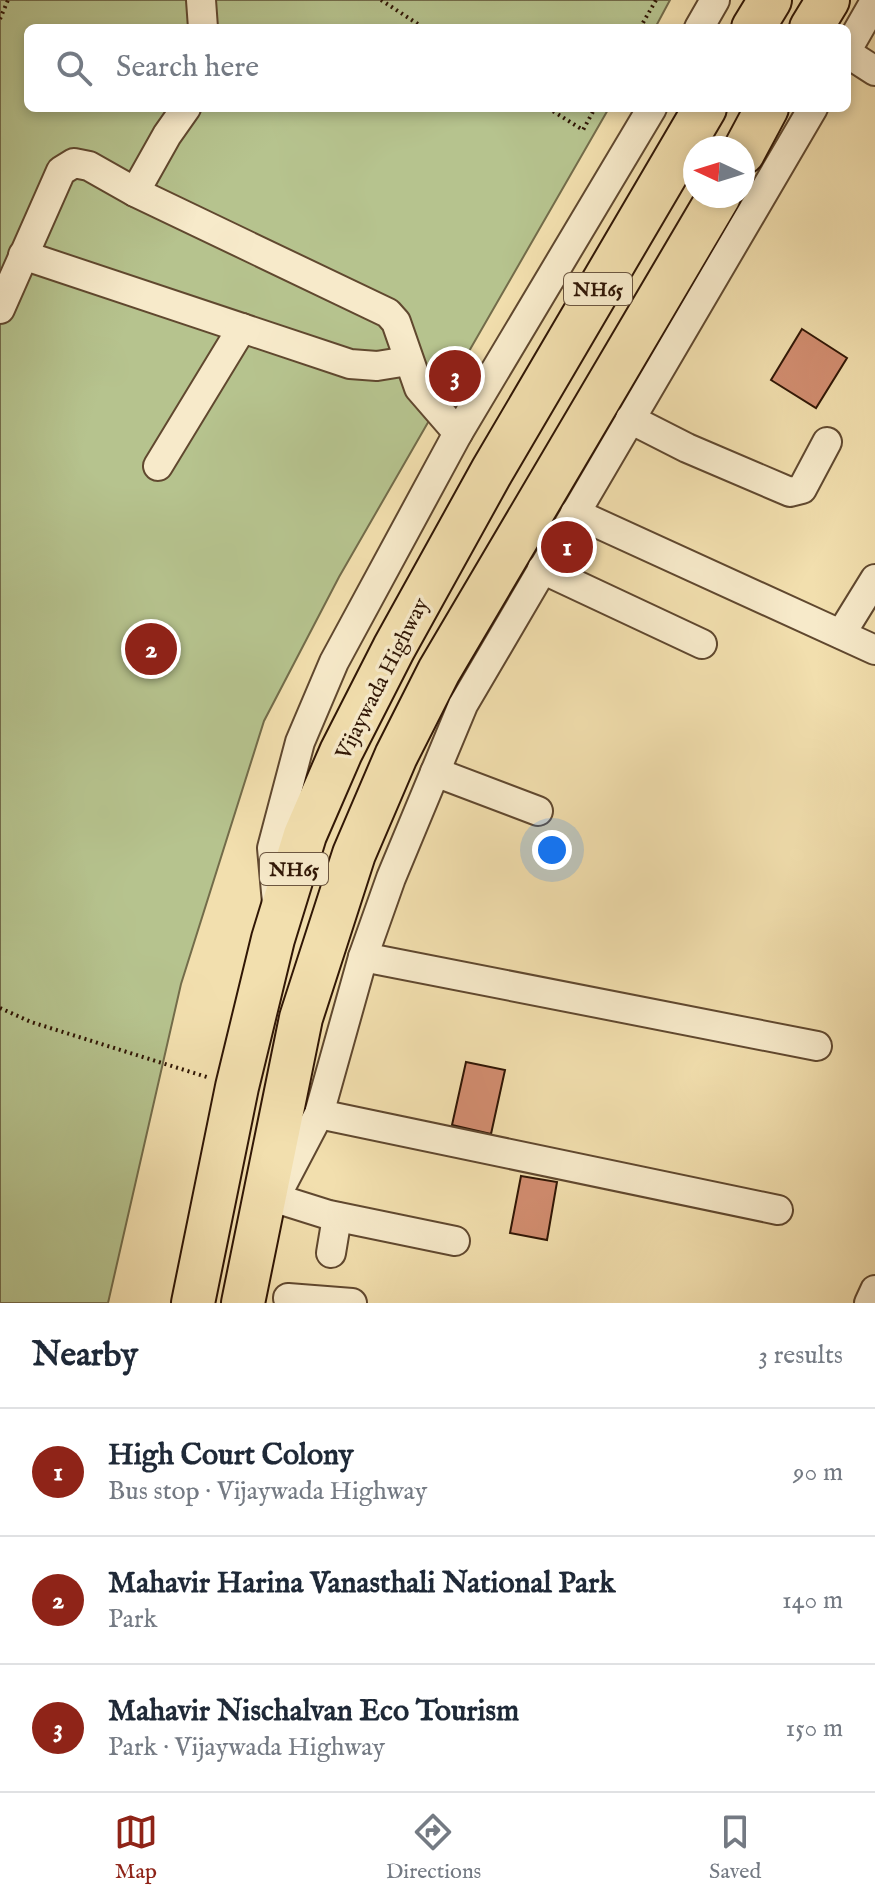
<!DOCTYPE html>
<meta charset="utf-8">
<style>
:root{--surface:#fff;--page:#f6f6f7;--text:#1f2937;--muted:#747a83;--line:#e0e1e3;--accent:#8f2418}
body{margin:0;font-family:"IM FELL English",serif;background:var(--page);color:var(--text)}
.compass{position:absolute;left:683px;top:136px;width:72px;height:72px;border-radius:50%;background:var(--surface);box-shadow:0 4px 12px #0003;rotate:274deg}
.you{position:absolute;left:552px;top:850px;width:28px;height:28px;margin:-20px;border:6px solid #fff;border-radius:50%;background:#1a73e8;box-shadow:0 0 0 12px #1a73e833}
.badge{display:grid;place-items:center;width:52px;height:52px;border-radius:50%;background:var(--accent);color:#fff;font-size:26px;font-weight:700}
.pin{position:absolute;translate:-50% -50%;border:4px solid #fff;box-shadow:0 2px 8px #0006}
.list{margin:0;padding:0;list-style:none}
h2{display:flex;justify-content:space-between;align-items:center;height:104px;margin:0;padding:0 32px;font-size:34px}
h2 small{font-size:26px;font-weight:400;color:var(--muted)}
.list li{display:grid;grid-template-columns:52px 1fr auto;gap:24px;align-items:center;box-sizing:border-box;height:128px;padding:0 32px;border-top:2px solid var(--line)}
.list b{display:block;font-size:30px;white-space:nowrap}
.list p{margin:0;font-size:26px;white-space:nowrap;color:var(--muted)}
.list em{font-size:26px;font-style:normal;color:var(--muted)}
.icon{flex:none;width:44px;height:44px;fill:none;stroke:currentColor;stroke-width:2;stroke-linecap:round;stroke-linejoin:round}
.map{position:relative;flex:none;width:875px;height:1303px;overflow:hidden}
.search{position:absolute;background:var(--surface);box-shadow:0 4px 12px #0003;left:24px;right:24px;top:24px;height:88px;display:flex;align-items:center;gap:20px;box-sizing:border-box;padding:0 28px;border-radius:12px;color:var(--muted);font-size:30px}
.sheet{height:488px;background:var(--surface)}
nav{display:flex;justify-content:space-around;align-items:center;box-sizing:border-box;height:112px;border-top:2px solid var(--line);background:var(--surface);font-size:22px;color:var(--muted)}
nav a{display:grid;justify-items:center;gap:4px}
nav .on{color:var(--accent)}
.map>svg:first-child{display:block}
</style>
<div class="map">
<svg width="875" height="1303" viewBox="0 0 875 1303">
<rect width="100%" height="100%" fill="#f2dfae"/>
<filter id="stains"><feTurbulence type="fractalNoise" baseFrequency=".0025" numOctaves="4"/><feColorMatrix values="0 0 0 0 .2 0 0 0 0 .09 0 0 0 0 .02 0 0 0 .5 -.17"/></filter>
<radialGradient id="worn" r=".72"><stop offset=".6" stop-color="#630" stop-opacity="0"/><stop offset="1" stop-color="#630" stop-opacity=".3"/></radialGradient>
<polygon fill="#b6c38e" stroke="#736c4a" stroke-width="2" points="0,0 670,0 655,28 28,28 28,108 609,108 339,577 264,721 181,984 108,1303 0,1303"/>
<g fill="#d28d70" stroke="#301605" stroke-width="2">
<polygon points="802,329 847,358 816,408 771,380"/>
<polygon points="466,1062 505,1070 491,1134 452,1125"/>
<polygon points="521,1176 557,1182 547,1240 510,1233"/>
</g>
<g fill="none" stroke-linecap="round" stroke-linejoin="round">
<g stroke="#60482f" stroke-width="32">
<g id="minor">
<polyline points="201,0 203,28"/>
<polyline points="699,28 715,0"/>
<polyline points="847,50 875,1"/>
<polyline points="847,53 875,71"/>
<polyline points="135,192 167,135 186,108"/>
<polyline points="23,255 350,364 377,366 408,361"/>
<polyline points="0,309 61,171 74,163 89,166 135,192 388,313 396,322 419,388 458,433"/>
<polyline points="630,419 687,448 790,492 802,489 827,442"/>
<polyline points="158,466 242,328"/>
<polyline points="575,513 875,650"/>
<polyline points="542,569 702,644"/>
<polyline points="841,634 875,579"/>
<polyline points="435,772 538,811"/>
<polyline points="277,903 272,848 300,742 334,662 458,433 652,108"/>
<polyline points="363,957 817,1046"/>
<polyline points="319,1114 778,1210"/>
<polyline points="276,1196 319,1114 363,957 391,878 463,705 813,108"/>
<polyline points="275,1198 329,1215 455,1241"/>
<polyline points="331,1253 337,1217"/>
<polyline points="288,1298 352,1303"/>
<polyline points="869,1303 875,1290"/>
</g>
</g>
<g stroke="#301605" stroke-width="46">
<g id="highway">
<polyline points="753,28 770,0"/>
<polyline points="811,28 828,0"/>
<polyline points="743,153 767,108"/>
<polyline points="193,1303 237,1087 273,939 305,835 341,752 394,648 492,471 705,108"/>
<polyline points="243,1303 301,1018 354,854 396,756 439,671 719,196"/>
</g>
</g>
<g stroke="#301605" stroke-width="4" stroke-dasharray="2 4" stroke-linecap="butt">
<polyline points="381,0 424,28"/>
<polyline points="0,19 8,0"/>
<polyline points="640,28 656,0"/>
<polyline points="548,108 583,130 595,108"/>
<polyline points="0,1008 31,1022 210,1078"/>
</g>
<use href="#minor" stroke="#f7eaca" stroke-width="28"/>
<use href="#highway" stroke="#f2dfae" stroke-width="42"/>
</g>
<g text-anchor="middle" stroke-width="7" stroke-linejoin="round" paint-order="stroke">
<g fill="#f7eaca" stroke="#6c5640" stroke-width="2">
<rect x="564" y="273" width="68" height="32" rx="6"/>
<rect x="260" y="853" width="68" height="32" rx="6"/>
</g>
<g font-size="20" font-weight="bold" fill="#301605">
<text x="598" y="296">NH65</text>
<text x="294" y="876">NH65</text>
</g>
<g font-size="22" fill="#301605" stroke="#f7eaca">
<text transform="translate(381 678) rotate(-63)" y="8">Vijaywada Highway</text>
</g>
</g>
<rect width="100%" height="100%" filter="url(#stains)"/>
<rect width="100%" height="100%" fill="url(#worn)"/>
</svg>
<svg class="compass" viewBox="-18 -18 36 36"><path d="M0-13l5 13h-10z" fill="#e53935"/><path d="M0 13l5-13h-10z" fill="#747a83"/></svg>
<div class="you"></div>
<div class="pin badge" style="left:567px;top:547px">1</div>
<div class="pin badge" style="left:151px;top:649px">2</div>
<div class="pin badge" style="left:455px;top:376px">3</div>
<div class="search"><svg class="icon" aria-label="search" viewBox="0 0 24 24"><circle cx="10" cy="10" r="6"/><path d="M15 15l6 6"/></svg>Search here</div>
</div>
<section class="sheet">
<h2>Nearby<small>3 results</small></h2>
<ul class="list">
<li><span class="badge">1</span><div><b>High Court Colony</b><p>Bus stop · Vijaywada Highway</p></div><em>90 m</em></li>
<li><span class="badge">2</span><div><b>Mahavir Harina Vanasthali National Park</b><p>Park</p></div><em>140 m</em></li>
<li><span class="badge">3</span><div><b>Mahavir Nischalvan Eco Tourism</b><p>Park · Vijaywada Highway</p></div><em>150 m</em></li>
</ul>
</section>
<nav>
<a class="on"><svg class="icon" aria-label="map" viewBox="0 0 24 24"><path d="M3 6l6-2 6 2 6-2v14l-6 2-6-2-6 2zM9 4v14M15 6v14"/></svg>Map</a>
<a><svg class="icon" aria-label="directions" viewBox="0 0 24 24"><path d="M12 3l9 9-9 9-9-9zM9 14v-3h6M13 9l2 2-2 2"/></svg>Directions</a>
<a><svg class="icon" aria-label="saved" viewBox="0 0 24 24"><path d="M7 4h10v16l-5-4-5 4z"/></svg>Saved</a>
</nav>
